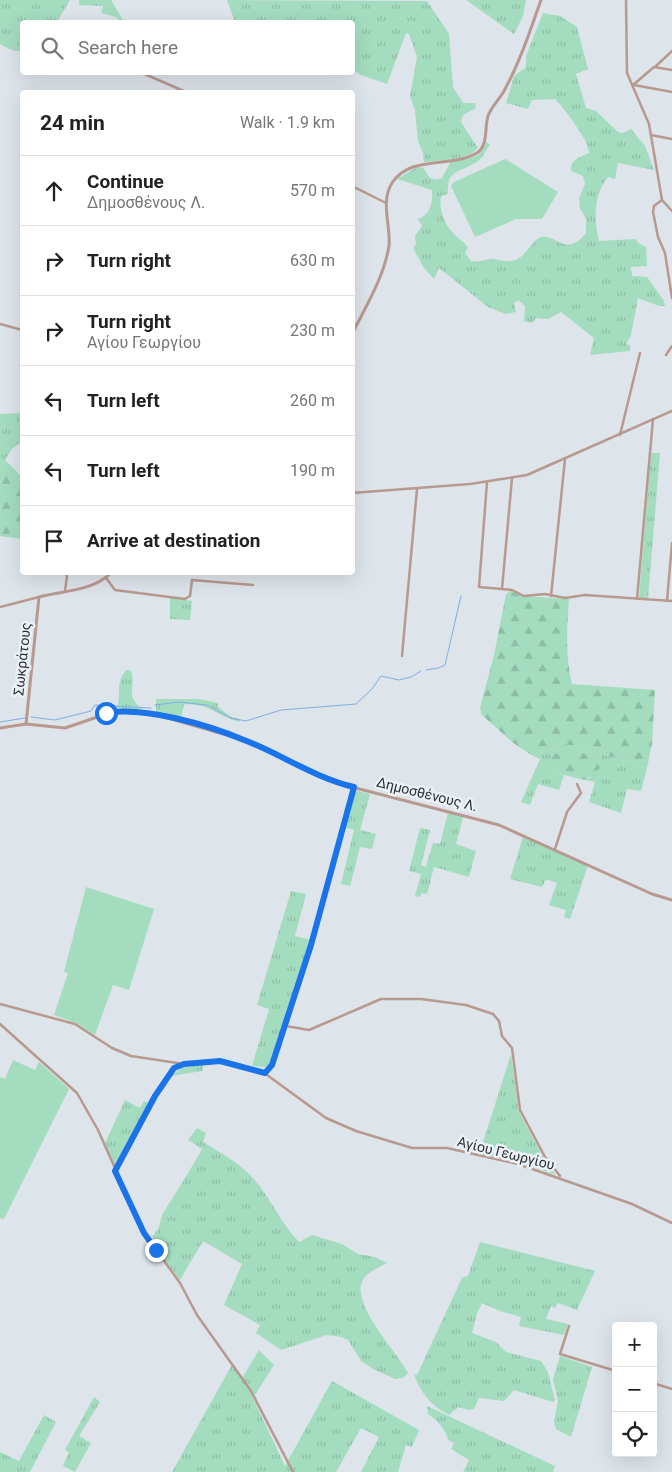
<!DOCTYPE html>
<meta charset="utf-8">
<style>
:root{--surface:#fff;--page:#f2f2f2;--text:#222;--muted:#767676;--line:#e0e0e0}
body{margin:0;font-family:Roboto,sans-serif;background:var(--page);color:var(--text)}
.controls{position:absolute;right:15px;bottom:15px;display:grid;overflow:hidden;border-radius:5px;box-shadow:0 5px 20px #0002}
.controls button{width:45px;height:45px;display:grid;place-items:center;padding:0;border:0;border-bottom:1px solid var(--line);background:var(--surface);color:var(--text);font:25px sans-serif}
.stop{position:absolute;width:15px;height:15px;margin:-11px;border:4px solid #1a73e8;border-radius:50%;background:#fff}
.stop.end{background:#1a73e8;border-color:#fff;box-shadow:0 1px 5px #0008}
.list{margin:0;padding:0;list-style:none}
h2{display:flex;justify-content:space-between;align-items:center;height:65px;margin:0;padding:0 20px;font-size:21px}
h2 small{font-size:16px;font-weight:400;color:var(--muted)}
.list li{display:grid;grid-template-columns:32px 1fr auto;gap:15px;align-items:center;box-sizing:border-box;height:70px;padding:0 20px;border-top:1px solid var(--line)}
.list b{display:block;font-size:19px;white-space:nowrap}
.list p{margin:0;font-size:16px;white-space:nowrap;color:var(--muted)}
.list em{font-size:16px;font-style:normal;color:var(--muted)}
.icon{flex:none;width:28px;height:28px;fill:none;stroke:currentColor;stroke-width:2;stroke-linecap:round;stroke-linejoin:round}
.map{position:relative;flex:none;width:672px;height:1472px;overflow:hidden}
.search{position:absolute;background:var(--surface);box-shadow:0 5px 20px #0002;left:20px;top:20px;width:335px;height:55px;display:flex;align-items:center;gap:12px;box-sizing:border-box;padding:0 18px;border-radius:5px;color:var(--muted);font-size:19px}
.panel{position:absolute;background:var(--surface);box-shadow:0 5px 20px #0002;left:20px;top:90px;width:335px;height:485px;border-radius:5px}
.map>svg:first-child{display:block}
</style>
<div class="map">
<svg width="672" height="1472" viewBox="0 0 672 1472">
<defs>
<pattern id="grass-tufts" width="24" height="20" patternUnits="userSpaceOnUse" patternTransform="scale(1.25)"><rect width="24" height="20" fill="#a4dcc0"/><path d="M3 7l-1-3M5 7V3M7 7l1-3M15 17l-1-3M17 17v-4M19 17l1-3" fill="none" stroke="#8ebda5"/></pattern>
<pattern id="forest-firs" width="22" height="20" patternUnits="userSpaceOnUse" patternTransform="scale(1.25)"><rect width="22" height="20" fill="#a4dcc0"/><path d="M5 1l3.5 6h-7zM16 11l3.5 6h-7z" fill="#8ebda5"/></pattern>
</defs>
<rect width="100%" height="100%" fill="#dde4ea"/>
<g fill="url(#grass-tufts)">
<path d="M0,0H70L57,22H22V50C14,53 8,48 0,44Z"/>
<polygon points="79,0 111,0 123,20 121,22 116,17 101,13 103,6 79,5"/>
<path d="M227,0L427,1L449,34L453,87L463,103H475L476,108L463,115L461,122L478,148C466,161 441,160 424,162L423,153L418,141L415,110L410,96L417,57L409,34L406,33L387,84L361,75L353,70L352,22H235Z"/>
<polygon points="466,0 526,0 523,16 514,34"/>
<path d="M543,13L560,16L577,27L588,69L576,74L586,108L596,111L618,132L623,133L631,129L645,146L654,170L618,163L615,179L608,177C593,195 594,220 599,241L636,239L638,243L646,247L647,266L631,267L632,276L647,277L664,301L665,306H659L638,298L631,335L626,344L630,345V351L590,355L594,338L561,312L548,319L536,318L532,323L524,321L525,306L518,300L514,303L516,312L505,314L488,307L439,268L434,279L424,268L413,248L416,245L415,236L422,226L418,219C430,215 433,203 432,190L397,179L417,167L424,168C429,178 431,182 442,178L450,163L478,155L487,142L490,145C485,150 484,157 478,161C461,173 446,168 448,194L441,196C438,208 445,225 453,233C459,239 463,241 468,247L465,253L471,261C482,263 488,258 494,259C504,261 512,264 522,256C528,251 534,239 541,237C557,234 566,258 586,233V219L580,208L579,198L585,184L583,176L571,171C570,159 579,158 589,153C590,142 564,108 555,99L532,100L528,109L506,103L514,76L526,67V56Z"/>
<polygon points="22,413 22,441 11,450 0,469 0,414"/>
<polygon points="651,453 660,453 648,599 639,598"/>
<polygon points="170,597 192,601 190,620 170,619"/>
<path d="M126,670L131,671C137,687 124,694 142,709H116C123,694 114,685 126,670Z"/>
<path d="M156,699H199L218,703V707L231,717L240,719V722C217,716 211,704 184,704L181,718L156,712Z"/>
<polygon points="563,745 573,745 647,768 641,791 627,789 621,813 589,802 595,782 585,780 591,777 548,771 564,775 559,790 538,784 530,805 521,802 540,759 533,756"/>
<polygon points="354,790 370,794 360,830 376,834 372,849 360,847 350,886 341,884 354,830 344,827"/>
<polygon points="448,813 463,817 456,844 476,851 469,877 434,867 427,894 422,893 420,897 415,896 421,874 409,871 420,828 430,830 421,865 426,867 433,843 440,844"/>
<polygon points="523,837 588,865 570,919 564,917 566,910 549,905 557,883 546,879 542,887 510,879"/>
<polygon points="291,891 306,894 295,936 311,940 273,1059 268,1067 252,1066 269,1009 257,1005"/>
<polygon points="511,1054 519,1112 543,1157 556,1175 505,1158 479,1155"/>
<polygon points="204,1064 202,1071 171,1076 182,1068"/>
<polygon points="125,1100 140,1108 144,1101 149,1103 115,1168 105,1143"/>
<path d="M197,1128L206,1133L203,1142C219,1152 238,1162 251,1176C270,1196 280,1223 299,1242L312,1235L342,1244L358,1254L375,1257L387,1263C379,1267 370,1271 364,1278C347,1301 398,1353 408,1373L403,1378L395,1379L373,1369L361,1361L348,1340L341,1337L327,1335L281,1350L256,1333L260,1325L224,1305L242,1264L203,1241L180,1280L165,1261L152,1237C164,1224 158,1220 165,1210C178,1190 190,1170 202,1149L188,1140Z"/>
<path d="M480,1242L595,1271L577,1310L558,1303L555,1308L551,1306L546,1319L568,1324L564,1335L519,1326L521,1317L500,1311L482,1303L477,1313L472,1333L496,1342L506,1352L541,1361L548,1372L555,1400L553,1402L514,1390L504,1401L479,1398L474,1409L469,1410L458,1407L449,1415C431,1406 420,1392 414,1374L417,1375L462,1278L468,1276Z"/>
<polygon points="259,1350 274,1365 253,1398 285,1466 332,1381 419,1430 412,1447 406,1445 398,1472 361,1472 379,1437 361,1428 336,1472 172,1472 233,1363 242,1378"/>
<polygon points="560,1356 592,1367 571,1437 556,1429 554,1421 558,1401 553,1379"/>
<polygon points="94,1397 100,1402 79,1436 91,1443 75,1472 63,1466 69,1452 65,1450"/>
<path d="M427,1406L555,1466L553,1472H463L469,1460L451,1449L454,1443L448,1440C446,1429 437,1420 428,1414Z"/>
<polygon points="44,1415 56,1422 30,1472 0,1472 0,1452 19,1461"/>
</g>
<g fill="url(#forest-firs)">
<polygon points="5,460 22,477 22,539 0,536 0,469"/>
<path d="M511,591L522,596L569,599C567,628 565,655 572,684L655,690L652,744L647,768L573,745H563L533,756L512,742L481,714L480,708L494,655L506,594Z"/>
<path d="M570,751L585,754L600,763V768L585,780L548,771L545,766C550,753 559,753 570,751Z"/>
</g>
<g fill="#a4dcc0">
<polygon points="505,159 558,192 542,219 516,219 475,237 451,186 454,182"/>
<polygon points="86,887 154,909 129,990 113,985 95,1035 76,1023 54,1015 68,973 64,972"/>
<polygon points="13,1060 35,1070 39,1062 69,1089 4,1219 0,1218 0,1077 5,1079"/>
</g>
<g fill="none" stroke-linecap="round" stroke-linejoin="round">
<g stroke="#83ade3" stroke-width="1">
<polyline points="426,670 438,668 445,665 461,596"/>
<polyline points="155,705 179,702 207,705 231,718 246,721 281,710 356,704 372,689 381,676 399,680 411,677 421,671"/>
<polyline points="31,717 55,720 91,711 95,705 151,708"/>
<polyline points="0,722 25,718"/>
</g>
<g stroke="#b8998f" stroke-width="2.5">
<polyline points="626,0 627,73 649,124 662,200 672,211"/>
<polyline points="655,67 672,51"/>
<polyline points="140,72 186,92"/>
<polyline points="633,85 654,67 672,70"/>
<polyline points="634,85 672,92"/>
<polyline points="651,135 672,139"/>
<polyline points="352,186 386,203"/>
<polyline points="662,200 654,206 653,212 658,237 665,253 672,298"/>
<polyline points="0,324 22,330"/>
<polyline points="666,355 672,346"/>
<polyline points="620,435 640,353"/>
<polyline points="487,482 479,587 512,590 524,596 545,594 565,598 585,595 672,601"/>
<polyline points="352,493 470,484 527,475 672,411"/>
<polyline points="64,572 67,576 65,591"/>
<polyline points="106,578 115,590 185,599 190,596 192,580 253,585"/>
<polyline points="502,589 512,478"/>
<polyline points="551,596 565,459"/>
<polyline points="637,599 653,419"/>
<polyline points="667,601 672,543"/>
<polyline points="0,607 39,597"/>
<polyline points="402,656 417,489"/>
<polyline points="555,849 567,812 581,793 577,784"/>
<polyline points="0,1004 75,1024 112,1048 131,1056 184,1064 220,1061 263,1072 326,1118 356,1131 412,1148 447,1148 518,1164 632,1204 672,1223"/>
<polyline points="0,1024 77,1093 98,1130 144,1233 180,1283 197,1315 251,1391 293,1472"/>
<polyline points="286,1026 309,1030 381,999 421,999 466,1005 493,1014 499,1021 502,1036 512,1048 520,1110 545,1157 560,1176"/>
<polyline points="265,1073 275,1059 311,945 354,787"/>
<polyline points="115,1171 167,1077 174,1068 183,1065"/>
<polyline points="569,1326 560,1354 616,1371"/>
<polyline points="653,1383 672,1389"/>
</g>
<g stroke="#b8998f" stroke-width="3">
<path d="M352,334C366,306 384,277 389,246C391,226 380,202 392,183C410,155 448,168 475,154C489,147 484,129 488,116C491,107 499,100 504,91C520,62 530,31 541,0"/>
<path d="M26,724L39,597C65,590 92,592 112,572"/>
<polyline points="0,728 26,724 65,728 115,711 154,714 244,740 324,777 348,786 499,825 652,894 672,900"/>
</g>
</g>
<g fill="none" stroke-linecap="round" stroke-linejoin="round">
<path stroke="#1a73e8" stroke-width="6" d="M106,713C144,706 208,725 244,740C281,754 315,778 354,787L311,945L272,1065L265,1073L220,1061L184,1064L174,1068L155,1096L115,1171L144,1233L156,1250"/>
</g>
<g text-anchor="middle" stroke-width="5" stroke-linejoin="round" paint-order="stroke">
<g font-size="14" fill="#2d2f32" stroke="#eaf1f7">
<text transform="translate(22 659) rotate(-84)" y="5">Σωκράτους</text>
<text transform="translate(427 794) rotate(14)" y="5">Δημοσθένους Λ.</text>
<text transform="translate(506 1153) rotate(14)" y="5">Αγίου Γεωργίου</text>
</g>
</g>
</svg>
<div class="controls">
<button>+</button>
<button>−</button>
<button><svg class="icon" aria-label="locate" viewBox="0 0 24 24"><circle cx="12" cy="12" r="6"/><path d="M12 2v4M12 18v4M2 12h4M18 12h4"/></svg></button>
</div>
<div class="stop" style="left:106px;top:713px"></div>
<div class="stop end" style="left:156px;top:1250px"></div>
<div class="search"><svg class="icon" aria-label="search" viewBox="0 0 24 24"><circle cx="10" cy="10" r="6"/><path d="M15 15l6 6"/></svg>Search here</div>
<section class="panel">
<h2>24 min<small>Walk · 1.9 km</small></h2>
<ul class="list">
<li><svg class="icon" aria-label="ahead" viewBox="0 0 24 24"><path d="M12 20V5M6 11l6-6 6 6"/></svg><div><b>Continue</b><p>Δημοσθένους Λ.</p></div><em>570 m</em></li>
<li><svg class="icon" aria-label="right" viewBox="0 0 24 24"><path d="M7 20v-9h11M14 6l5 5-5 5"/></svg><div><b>Turn right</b></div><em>630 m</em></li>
<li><svg class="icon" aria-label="right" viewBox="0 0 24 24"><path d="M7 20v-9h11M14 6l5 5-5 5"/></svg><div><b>Turn right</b><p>Αγίου Γεωργίου</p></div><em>230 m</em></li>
<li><svg class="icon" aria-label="left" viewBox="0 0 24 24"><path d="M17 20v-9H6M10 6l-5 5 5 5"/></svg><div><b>Turn left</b></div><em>260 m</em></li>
<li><svg class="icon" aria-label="left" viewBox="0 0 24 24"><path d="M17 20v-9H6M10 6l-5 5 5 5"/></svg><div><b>Turn left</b></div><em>190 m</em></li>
<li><svg class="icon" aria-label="arrive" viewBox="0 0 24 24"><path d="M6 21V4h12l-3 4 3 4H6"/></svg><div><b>Arrive at destination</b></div></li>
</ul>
</section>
</div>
